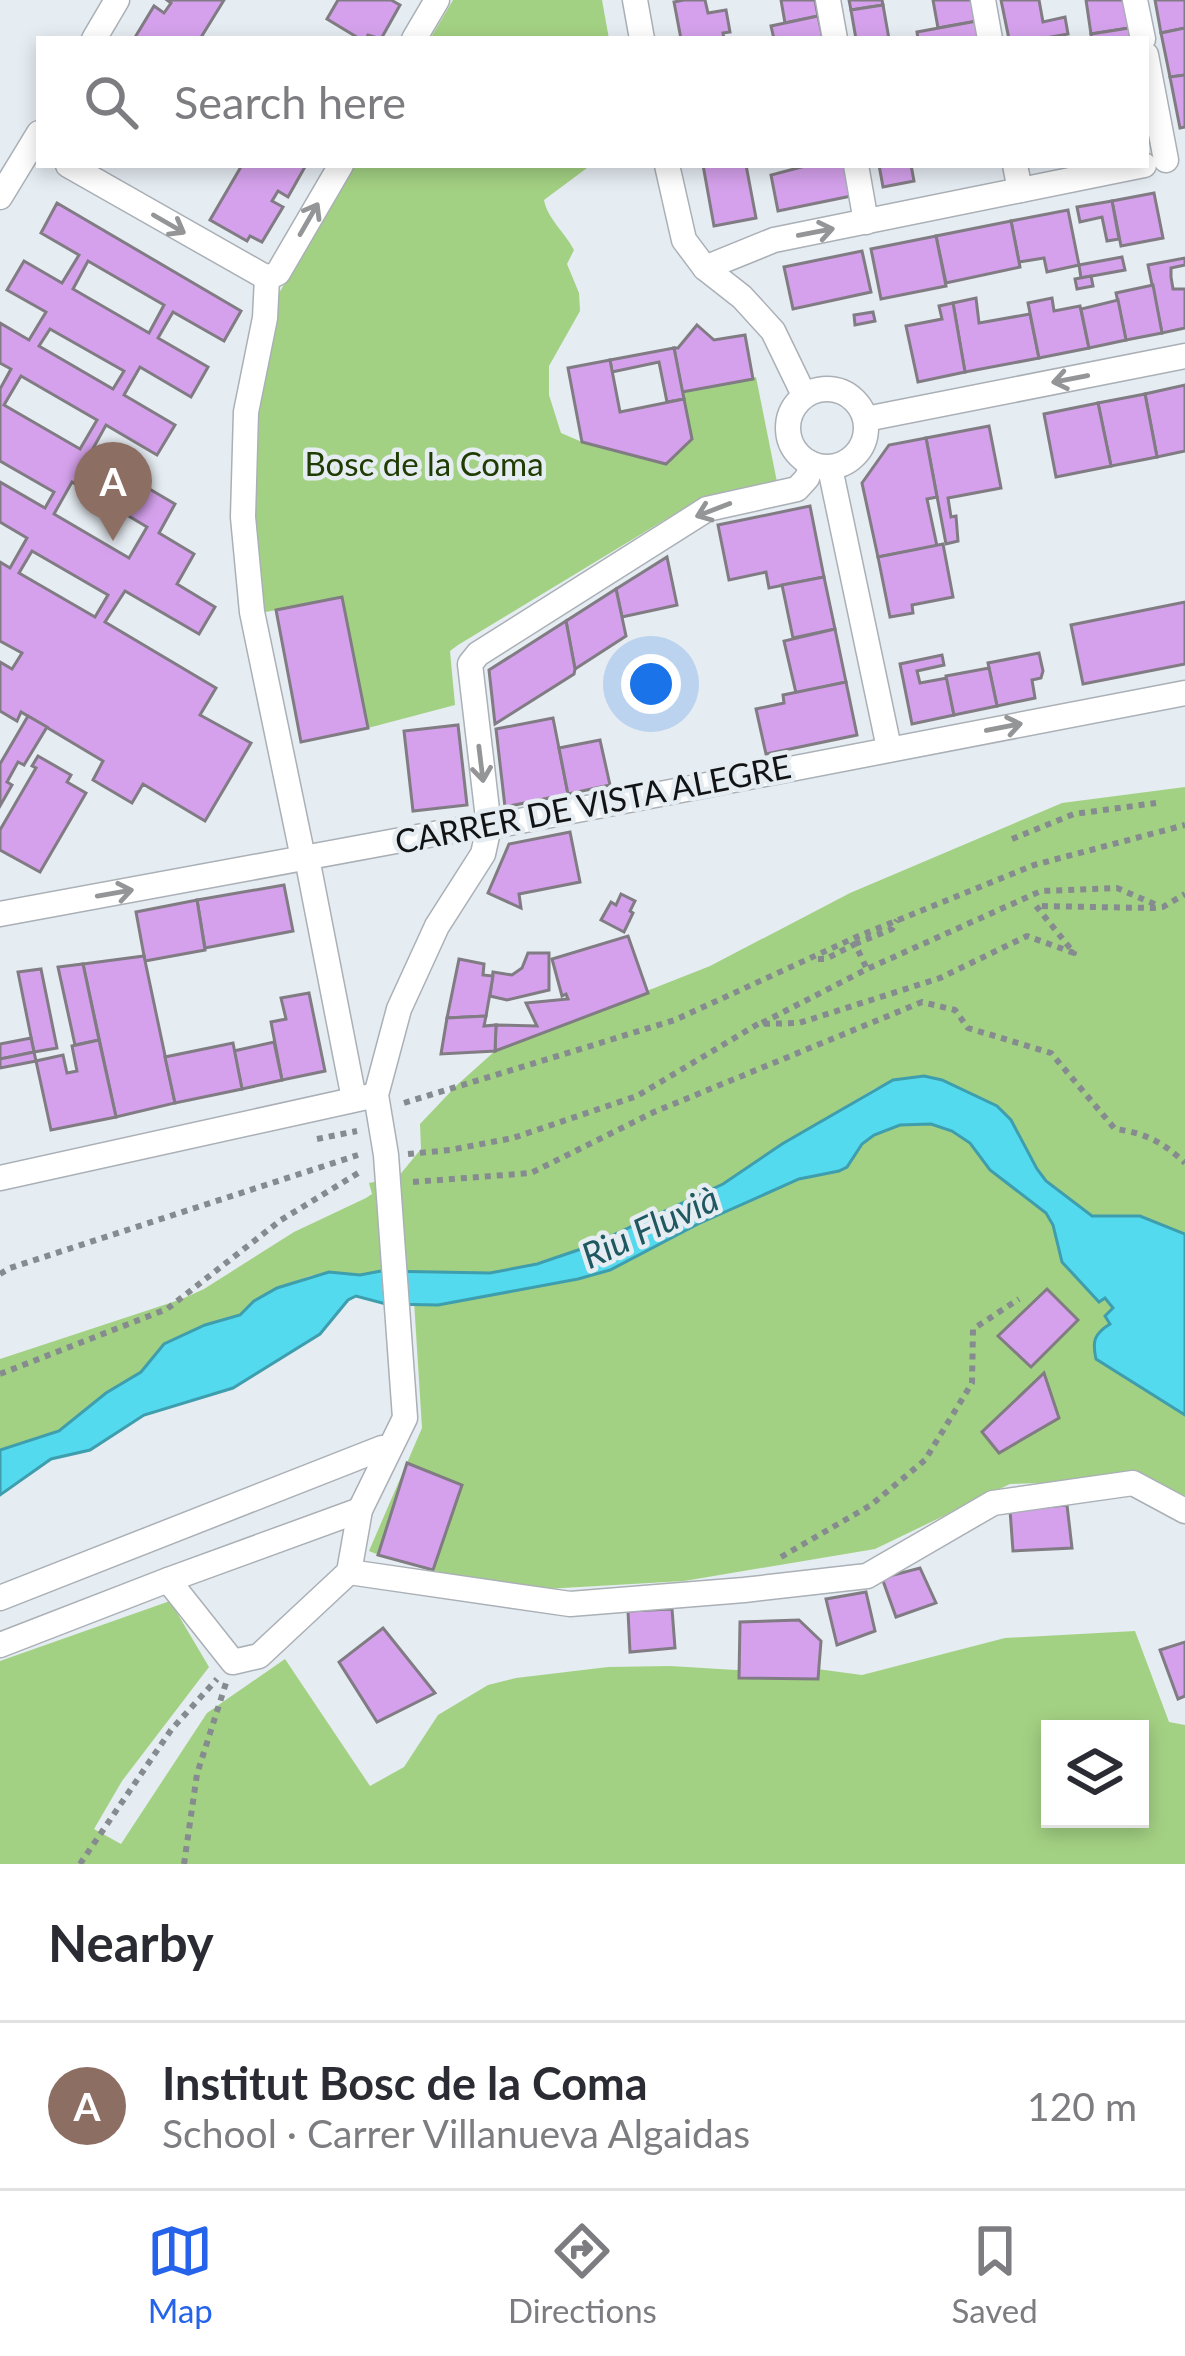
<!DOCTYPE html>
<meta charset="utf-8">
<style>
:root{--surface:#fff;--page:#f7f7f7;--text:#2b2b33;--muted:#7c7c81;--line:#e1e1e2;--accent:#2563eb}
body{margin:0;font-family:Lato,sans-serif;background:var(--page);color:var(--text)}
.controls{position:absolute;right:36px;bottom:36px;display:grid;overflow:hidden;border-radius:0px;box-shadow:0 6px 18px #0003}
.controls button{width:108px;height:108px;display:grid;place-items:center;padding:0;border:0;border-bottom:3px solid var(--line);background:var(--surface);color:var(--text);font:60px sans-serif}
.you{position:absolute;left:651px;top:684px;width:42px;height:42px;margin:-30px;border:9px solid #fff;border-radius:50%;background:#1a73e8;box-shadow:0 0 0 18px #1a73e833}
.badge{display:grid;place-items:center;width:78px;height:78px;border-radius:50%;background:var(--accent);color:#fff;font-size:39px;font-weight:700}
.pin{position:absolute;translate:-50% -99px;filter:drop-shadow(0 3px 6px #0008)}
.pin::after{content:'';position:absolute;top:63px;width:42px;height:36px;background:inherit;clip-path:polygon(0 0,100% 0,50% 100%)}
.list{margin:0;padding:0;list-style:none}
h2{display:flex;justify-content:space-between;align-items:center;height:156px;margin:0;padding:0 48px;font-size:51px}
h2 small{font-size:39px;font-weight:400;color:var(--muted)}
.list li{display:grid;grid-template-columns:78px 1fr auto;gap:36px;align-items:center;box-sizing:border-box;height:168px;padding:0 48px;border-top:3px solid var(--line)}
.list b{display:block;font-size:45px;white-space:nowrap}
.list p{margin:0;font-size:39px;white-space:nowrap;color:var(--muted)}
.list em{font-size:39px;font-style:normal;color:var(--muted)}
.icon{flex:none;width:66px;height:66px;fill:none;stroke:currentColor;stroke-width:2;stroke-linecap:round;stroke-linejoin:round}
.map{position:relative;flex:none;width:1185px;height:1864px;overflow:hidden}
.search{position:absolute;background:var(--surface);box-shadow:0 6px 18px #0003;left:36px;right:36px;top:36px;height:132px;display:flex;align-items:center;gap:30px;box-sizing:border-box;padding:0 42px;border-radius:0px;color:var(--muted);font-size:45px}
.sheet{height:324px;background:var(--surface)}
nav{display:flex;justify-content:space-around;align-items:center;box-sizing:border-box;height:168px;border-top:3px solid var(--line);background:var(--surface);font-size:33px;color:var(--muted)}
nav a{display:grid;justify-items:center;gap:6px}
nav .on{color:var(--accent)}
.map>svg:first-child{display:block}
</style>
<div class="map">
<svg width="1185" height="1864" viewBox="0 0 1185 1864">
<rect width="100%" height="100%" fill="#e5ecf2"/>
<g fill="#a3d183" fill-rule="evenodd">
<polygon points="453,0 602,0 609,39 430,39"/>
<path d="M355,165H591L544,200C548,220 565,232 574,250L567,264L579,293L580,311L549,366V395L561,433L582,442L666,463L691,439L682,392L756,377L777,482L686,507L458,645L450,651L455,705L368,728L342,598L260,613L249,519L251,436L273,309L279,293Z"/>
<polygon points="1185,787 1185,1234 1140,1216 1092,1216 1046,1181 1037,1169 1011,1120 997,1106 942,1080 924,1076 893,1080 874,1089 782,1144 723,1184 587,1247 523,1267 605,1256 902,1105 944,1104 1185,1293 1185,1496 1151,1480 1010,1484 875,1549 684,1581 510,1591 384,1557 369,1551 422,1428 413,1285 486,1273 381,1271 360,1275 329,1272 310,1276 277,1288 254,1301 240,1315 205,1325 164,1344 141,1372 106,1393 59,1431 0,1450 0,1359 182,1299 204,1289 294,1232 366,1198 372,1194 369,1183 398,1177 421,1149 420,1124 457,1085 495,1051 710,966 850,893 1062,803"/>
<path d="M170,1601L209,1667L122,1781L94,1829L121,1844L207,1713L285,1659L370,1786L404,1767L438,1715L488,1685L516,1678L608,1667L670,1666L736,1670L817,1669L862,1675L1005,1638L1135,1631L1169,1722L1185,1725V1864H0V1661ZM1050,1729H1140V1819H1050Z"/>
</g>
<path fill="#53daee" stroke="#3f9ead" stroke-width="3" d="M924,1076L942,1080L997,1106L1011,1120L1037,1169L1046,1181L1092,1216H1140L1185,1234V1415L1096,1359C1092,1341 1094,1334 1110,1324L1105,1316L1113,1308L1105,1298L1099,1302L1062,1262L1053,1225L1046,1213L990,1170L970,1143L952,1131L931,1124L900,1125L874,1135L862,1144L847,1167L839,1171L799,1179L698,1224L610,1270L578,1279L438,1305L386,1304L356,1296L348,1300L320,1334L233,1388L144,1415L90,1450L51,1459L0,1495V1450L59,1431L106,1393L141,1372L164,1344L205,1325L240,1315L254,1301L277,1288L329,1272L360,1275L381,1271L490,1273L537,1264L587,1247L723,1184L782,1144L893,1080Z"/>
<g fill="#d5a1ec" stroke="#817c83" stroke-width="3" fill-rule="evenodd">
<polygon points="167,0 224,0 200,39 134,39 154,6 164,13 171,3"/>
<polygon points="338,0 391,0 400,5 381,39 368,35 366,39 360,39 327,19"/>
<polygon points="684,0 705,0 708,13 726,10 730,32 723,33 724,39 681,39 674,2"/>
<polygon points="781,0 815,0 818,16 785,23"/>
<polygon points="849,0 882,0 883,5 851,10"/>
<polygon points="933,0 974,0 977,21 938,28"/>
<polygon points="1001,0 1039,0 1043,22 1065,17 1068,34 1040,39 1009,39"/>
<polygon points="1086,0 1125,0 1129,28 1091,34"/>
<polygon points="1155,0 1185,0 1185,28 1161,33"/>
<polygon points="883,5 889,39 856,39 851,10"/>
<polygon points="818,16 823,39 774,39 771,26"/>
<polygon points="977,21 980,39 918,39 917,32"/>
<polygon points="1129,28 1131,39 1092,39 1091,34"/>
<polygon points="1185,28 1185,75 1170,77 1161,33"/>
<polygon points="1185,75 1185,127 1180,128 1170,77"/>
<polygon points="242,165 306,165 288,197 278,191 272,201 283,207 262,242 250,236 247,241 210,220"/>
<polygon points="703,165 746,165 756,218 714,226"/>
<polygon points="809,165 850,165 856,195 778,211 771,175"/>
<polygon points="879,165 911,165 914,181 883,187"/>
<polygon points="1154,193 1163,238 1121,246 1112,201"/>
<polygon points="1112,201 1119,239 1107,241 1102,217 1080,222 1077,207"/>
<path d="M57,203L241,311L224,341L173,312L158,338L208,367L191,397L140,367L124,395L175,425L157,455L106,425L90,454L175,504L159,533L194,554L177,584L215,607L199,634L125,591L105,622L216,688L200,715L251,743L205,821L143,784L132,803L93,780L103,761L21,712L17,721L0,711V662L12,669L22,653L0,641V562L10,568L27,538L0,522V482L45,508L54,492L0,461V389L11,369L0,363V323L29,340L46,312L7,290L24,261L62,283L79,255L41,233ZM88,261L164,305L149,333L73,289ZM50,329L124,371L113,389L39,346ZM21,376L97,420L80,449L4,405ZM72,482L147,527L129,558L54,514ZM32,551L108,595L95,617L19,573Z"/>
<polygon points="1068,210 1079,265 1047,272 1044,258 1019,262 1011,221"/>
<polygon points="1011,221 1020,267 946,283 936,236"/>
<polygon points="936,236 946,286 881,299 871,249"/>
<polygon points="862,251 871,292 793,309 784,267"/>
<polygon points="1122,257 1125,270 1081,278 1079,265"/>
<polygon points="1185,258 1185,265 1171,268 1171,277 1173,289 1185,289 1185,328 1162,333 1148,265"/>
<polygon points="1091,276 1093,286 1077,289 1075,279"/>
<polygon points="1153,285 1162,333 1126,340 1116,293"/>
<polygon points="976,298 979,323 1030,314 1039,358 965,372 953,303"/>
<polygon points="1052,298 1054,311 1080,306 1089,348 1039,358 1028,303"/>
<polygon points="1118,300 1126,340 1089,348 1081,309"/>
<polygon points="953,303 965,372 918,382 906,326 942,319 939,306"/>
<polygon points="873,312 875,321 855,325 854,315"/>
<polygon points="697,325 714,340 745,335 753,379 682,392 674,348 678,348"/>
<polygon points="674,348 684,399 667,402 659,362 612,372 610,360"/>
<polygon points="610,360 620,412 684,399 692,439 666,464 582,442 568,368"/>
<polygon points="1185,385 1185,451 1157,457 1145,394"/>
<polygon points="1145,394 1157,457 1111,466 1098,403"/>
<polygon points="1098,403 1111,466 1056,477 1044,414"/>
<polygon points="989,426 1001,488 948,498 951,517 956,516 958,541 946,544 926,438"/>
<polygon points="926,438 937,497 927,499 937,546 878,557 862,483 889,445"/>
<polygon points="810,506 824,577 769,588 766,572 729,580 718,525"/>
<polygon points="943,544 953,597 912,605 913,613 890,617 878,557"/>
<polygon points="667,557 677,605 622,617 616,589"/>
<polygon points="824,577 835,629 793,638 782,585"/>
<polygon points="616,589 626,636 575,669 566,621"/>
<polygon points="342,597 368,728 301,742 276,610"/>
<polygon points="1185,602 1185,664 1083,684 1071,625"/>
<polygon points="566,621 575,669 574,674 495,724 489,670"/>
<polygon points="835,629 846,682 796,693 784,641"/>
<polygon points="1039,653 1043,671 1041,678 1032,680 1035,698 997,706 988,663"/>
<polygon points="942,655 944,665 917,671 920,683 947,678 954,715 912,724 900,664"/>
<polygon points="989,668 997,706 954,715 946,676"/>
<polygon points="846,682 857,735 766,754 756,709 784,703 783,695"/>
<polygon points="28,716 47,727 24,765 18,762 7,782 12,785 0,806 0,764"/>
<polygon points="553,718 568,794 505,807 496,729"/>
<polygon points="458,725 467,805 413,811 404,731"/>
<polygon points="600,740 610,785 568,794 559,748"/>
<polygon points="38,756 71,775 67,782 86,793 40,872 0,850 0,830 36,768 32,766"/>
<polygon points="570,832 580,882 519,894 521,908 488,893 509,844"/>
<polygon points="284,885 293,931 205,948 197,900"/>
<polygon points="621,894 635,901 630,911 633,913 624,932 601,920 611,902 616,905"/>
<polygon points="197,900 205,950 145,961 136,912"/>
<polygon points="628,936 648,993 495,1051 496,1025 537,1026 526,1003 568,999 566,994 562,996 552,959"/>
<polygon points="528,953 549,953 549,990 507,1000 490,996 493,972 512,975 522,968"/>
<polygon points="144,956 175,1103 116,1117 83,964"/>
<polygon points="459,959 484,964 483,975 493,976 486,1016 447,1018"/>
<polygon points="83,964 99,1040 75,1045 58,967"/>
<polygon points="41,969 57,1048 34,1052 18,972"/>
<polygon points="309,993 325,1071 282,1080 271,1022 286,1019 281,998"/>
<polygon points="486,1016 484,1026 496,1025 495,1051 441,1054 447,1018"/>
<polygon points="31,1038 34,1052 0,1059 0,1044"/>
<polygon points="99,1040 116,1117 51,1130 36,1061 63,1055 67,1073 77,1071 72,1046"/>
<polygon points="274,1042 282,1080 242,1089 234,1051"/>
<polygon points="233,1043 242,1089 175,1103 165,1057"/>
<polygon points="34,1052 36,1061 0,1068 0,1059"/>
<polygon points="1047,1289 1078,1320 1031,1367 998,1336"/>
<polygon points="1044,1373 1059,1418 999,1453 982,1432"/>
<polygon points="407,1463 462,1485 433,1570 378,1555"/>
<polygon points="1067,1505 1072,1548 1013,1551 1010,1510"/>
<polygon points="920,1568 936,1603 896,1617 882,1578"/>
<polygon points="866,1592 875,1631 837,1645 826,1599"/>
<polygon points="672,1609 675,1648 630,1652 628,1611"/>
<polygon points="799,1620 821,1641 818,1679 739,1678 740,1622"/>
<polygon points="383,1628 435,1693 377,1722 339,1662"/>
<polygon points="1185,1642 1185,1696 1178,1699 1160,1650"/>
</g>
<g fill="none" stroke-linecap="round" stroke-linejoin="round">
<g stroke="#aab0b6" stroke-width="27">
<g id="street">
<polyline points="635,0 642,39"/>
<polyline points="828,0 835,39"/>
<polyline points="983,0 990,39"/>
<polyline points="1135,0 1143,39"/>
<polyline points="94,39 117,0"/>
<polyline points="414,39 437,0"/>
<polyline points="1146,55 1166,160"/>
<polyline points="68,165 267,278 278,273 341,165"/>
<polyline points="667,165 684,240 705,268 742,297 773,331 804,395"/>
<polyline points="856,165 866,222"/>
<polyline points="1015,165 1020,190"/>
<polyline points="0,197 39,133"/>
<polyline points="705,268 774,240 1144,165"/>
<polyline points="267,278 265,318 246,412 243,517 252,612 303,858"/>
<circle cx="827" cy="428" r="39"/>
<polyline points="866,419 1185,356"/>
<polyline points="830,468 889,748"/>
<polyline points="307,858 354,1099"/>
<polyline points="0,914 450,831 489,827 1185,693"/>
<polyline points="0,1178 376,1095"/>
<polyline points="349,1572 570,1604 744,1590 867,1576 993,1503 1133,1483 1185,1511"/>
<polyline points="168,1580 233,1662 259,1656 349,1572 360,1510 405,1418 386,1155 376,1095 399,1009 437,926 483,854 489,827 470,664 478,654 707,509 797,489 807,478 812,464"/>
<polyline points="0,1598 382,1448"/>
<polyline points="0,1645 168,1580 360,1510"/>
</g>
</g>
<g stroke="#868b8f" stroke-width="6" stroke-dasharray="6 6" stroke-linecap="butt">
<polyline points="1012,839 1074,814 1156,803"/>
<polyline points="855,944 892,929 897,920"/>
<polyline points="818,959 826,959 855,944 867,969"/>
<polyline points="762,1023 867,969 1041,891 1117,888 1159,906"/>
<polyline points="404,1103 675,1020 854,938 1034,865 1185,825"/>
<polyline points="317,1139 357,1131"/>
<polyline points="408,1154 450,1150 513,1138 637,1096 758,1024 799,1023 940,978 1027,936 1074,953 1036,906 1152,908 1163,907 1185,894"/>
<path d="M413,1182L531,1173L654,1112L922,1002L955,1010L968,1028L1051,1053L1115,1129C1145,1133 1163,1142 1185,1163"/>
<polyline points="0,1274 10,1268 358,1155"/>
<polyline points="0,1374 167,1309 281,1220 360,1172"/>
<polyline points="781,1557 871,1505 925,1460 972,1383 973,1329 1019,1299"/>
<polyline points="80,1864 171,1730 217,1679"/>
<polyline points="184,1864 197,1774 226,1683"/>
</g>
<use href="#street" stroke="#fff" stroke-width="24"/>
</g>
<defs><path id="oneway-shaft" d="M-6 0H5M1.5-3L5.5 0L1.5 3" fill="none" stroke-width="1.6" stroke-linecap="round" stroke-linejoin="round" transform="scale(3)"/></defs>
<g stroke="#949596">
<use href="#oneway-shaft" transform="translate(309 219) rotate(-60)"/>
<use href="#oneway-shaft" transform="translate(169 224) rotate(30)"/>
<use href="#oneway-shaft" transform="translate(816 232) rotate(-11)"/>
<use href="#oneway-shaft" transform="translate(1070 379) rotate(169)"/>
<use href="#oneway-shaft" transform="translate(713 510) rotate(159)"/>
<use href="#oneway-shaft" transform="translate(1004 727) rotate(-11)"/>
<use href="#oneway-shaft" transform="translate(481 764) rotate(83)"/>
<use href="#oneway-shaft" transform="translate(115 893) rotate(-10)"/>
</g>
<g text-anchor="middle" stroke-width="9" stroke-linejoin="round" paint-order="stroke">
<g font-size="33" fill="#203c02" stroke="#e5ecf2">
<text x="424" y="476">Bosc de la Coma</text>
</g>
<g font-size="33" fill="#111315" stroke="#e5ecf2">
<text transform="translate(593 804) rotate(-11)" y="12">CARRER DE VISTA ALEGRE</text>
</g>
<g font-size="36" font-style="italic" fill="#1f5860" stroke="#e5ecf2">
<text transform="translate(650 1227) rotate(-25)" y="13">Riu Fluvià</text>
</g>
</g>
</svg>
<div class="controls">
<button><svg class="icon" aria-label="layers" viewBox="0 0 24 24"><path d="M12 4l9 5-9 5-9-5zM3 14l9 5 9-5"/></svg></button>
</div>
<div class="you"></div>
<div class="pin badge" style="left:113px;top:541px;background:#8d6e63">A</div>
<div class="search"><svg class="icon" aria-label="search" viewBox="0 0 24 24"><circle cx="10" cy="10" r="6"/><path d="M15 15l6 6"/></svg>Search here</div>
</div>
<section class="sheet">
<h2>Nearby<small></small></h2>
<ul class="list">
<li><span class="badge" style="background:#8d6e63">A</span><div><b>Institut Bosc de la Coma</b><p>School · Carrer Villanueva Algaidas</p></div><em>120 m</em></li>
</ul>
</section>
<nav>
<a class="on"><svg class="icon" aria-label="map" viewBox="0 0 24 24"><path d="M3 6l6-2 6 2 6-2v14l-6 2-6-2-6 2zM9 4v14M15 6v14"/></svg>Map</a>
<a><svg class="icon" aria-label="directions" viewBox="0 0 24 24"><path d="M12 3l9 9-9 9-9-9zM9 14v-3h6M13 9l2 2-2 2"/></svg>Directions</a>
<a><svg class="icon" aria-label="saved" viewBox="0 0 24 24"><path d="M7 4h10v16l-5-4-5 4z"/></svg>Saved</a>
</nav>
